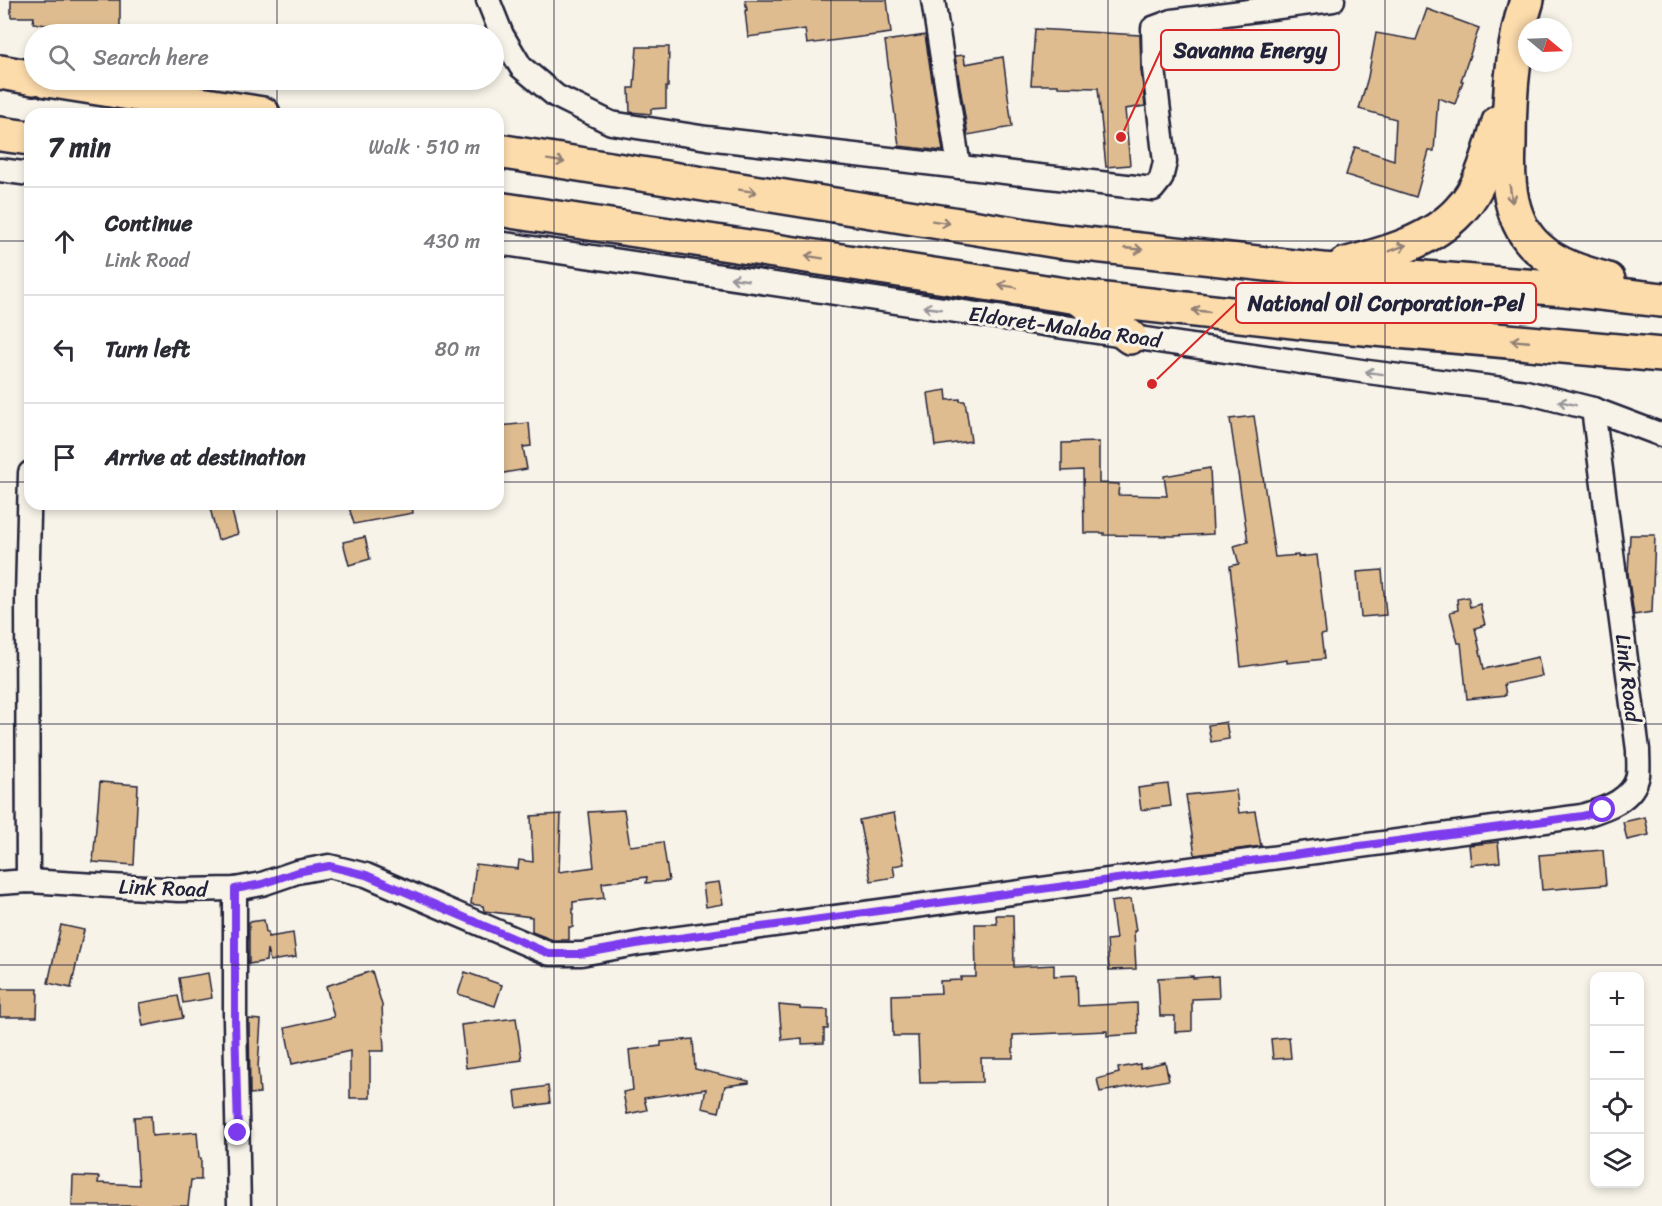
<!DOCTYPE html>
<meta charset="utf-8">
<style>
:root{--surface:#fff;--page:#f2f2f3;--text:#2b2b33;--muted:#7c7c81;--line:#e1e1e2}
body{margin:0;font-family:Sriracha,sans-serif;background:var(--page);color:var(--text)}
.controls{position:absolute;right:18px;bottom:18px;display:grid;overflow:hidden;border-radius:12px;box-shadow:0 3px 9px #0003}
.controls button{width:54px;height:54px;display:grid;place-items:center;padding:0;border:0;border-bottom:2px solid var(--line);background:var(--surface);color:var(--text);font:30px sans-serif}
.compass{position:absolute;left:1518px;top:18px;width:54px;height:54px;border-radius:50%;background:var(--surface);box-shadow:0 3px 9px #0003;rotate:109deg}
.stop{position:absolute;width:18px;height:18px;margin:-14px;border:4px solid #7c3aed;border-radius:50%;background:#fff}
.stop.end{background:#7c3aed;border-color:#fff;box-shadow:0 2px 6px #0008}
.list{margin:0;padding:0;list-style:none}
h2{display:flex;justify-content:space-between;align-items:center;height:78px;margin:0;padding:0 24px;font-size:26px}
h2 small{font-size:20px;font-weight:400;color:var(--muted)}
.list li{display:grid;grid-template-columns:39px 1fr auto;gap:18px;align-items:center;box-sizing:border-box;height:108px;padding:0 24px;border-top:2px solid var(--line)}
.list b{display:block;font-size:22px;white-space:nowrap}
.list p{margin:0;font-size:20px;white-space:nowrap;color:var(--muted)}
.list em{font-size:20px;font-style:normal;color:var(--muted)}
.icon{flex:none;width:33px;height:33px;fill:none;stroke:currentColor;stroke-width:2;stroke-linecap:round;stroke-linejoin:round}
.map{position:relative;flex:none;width:1662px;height:1206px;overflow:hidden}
.search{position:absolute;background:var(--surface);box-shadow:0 3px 9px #0003;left:24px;top:24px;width:480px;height:66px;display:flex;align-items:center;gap:15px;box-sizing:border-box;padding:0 21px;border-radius:33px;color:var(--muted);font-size:22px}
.panel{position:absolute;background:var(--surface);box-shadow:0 3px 9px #0003;left:24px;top:108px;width:480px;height:402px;border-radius:18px}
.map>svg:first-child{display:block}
</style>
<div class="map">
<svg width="1662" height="1206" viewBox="0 0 1662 1206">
<rect width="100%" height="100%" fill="#f7f3e8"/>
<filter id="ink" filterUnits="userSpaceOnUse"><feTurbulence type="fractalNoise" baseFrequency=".0167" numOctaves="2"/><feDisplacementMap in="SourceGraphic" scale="12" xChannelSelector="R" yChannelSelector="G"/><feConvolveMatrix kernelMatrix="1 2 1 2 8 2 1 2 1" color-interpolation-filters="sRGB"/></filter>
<g filter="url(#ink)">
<g fill="#debc90" stroke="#22223b" stroke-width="1.5">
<polygon points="11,0 120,0 120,31 78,30 33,23 34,17 11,17"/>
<polygon points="745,0 887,0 891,33 807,44 805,29 748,37 745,11 747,10"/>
<polygon points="1427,9 1479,28 1461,81 1463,81 1455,104 1438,98 1434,151 1429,151 1416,197 1346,175 1355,147 1394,160 1396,119 1359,109 1368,77 1376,33 1416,40"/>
<polygon points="1035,29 1140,35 1141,70 1145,106 1125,109 1130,165 1106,167 1098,88 1058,87 1058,85 1031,85"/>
<polygon points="925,35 943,151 899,146 885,41"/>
<polygon points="637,47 669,47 668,87 666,87 666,108 651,109 651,114 630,112 629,88 634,88"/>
<polygon points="964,55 965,64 1003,57 1012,127 968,135 955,56"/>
<polygon points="946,390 947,400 960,399 960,401 965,401 971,441 935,446 928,393"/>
<polygon points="1254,416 1275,557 1298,555 1298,557 1317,555 1326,634 1321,635 1324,659 1287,663 1287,660 1241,667 1230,566 1239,564 1234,546 1248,542 1230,419"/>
<polygon points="529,423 531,446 523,447 527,469 498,474 498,426"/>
<polygon points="1099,442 1099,483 1119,484 1118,495 1167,496 1164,476 1210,468 1213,534 1173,536 1104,535 1104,533 1084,533 1083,470 1062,471 1062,443"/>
<polygon points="209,504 230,504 238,534 218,540"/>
<polygon points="348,504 412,504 413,513 354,524"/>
<polygon points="1630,535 1655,535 1652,612 1634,615 1628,574"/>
<polygon points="365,537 370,559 349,565 343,542"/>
<polygon points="1382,570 1386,615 1361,617 1357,572"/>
<polygon points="1468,597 1470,607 1480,604 1485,625 1475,628 1484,669 1538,657 1542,676 1504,684 1506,695 1467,699 1461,643 1458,643 1450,612 1458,610 1457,599"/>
<polygon points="1226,722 1229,739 1211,742 1208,725"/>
<polygon points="100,782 138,785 134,865 93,862"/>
<polygon points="1168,784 1171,806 1141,810 1138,788"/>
<polygon points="1236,790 1239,813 1255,811 1261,846 1195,855 1186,795"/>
<polygon points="624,810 630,846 663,842 669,881 646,883 647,877 602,883 604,898 573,902 573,927 569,927 569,940 553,940 532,932 532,917 484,911 483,906 471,904 476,864 518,869 519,860 533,862 531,816 561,814 559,872 594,867 588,812"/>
<polygon points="894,813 904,864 893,866 895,877 871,881 859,820"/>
<polygon points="1645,817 1649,835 1627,840 1623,822"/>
<polygon points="1498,842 1500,862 1471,865 1469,845"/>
<polygon points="1603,850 1606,885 1542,890 1539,855"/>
<polygon points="719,882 723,904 706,907 703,884"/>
<polygon points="1131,899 1136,931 1134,931 1136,969 1109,970 1107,940 1116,939 1111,902"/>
<polygon points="996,915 1013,915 1014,967 1054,965 1054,976 1077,975 1078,1006 1137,1003 1138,1034 1107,1036 1107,1031 1013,1035 1013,1058 981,1058 982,1082 920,1083 918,1036 893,1036 892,995 941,993 940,981 961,980 961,977 976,977 975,924 997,924"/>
<polygon points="264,920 266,932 268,932 268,937 293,933 296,957 270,961 267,949 266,961 249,964 249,922"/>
<polygon points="61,925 84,930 71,988 48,983"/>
<polygon points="372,971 382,1005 384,1051 370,1051 370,1098 350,1098 350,1051 292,1064 285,1028 334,1017 326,986"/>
<polygon points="465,972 502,985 495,1006 458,994"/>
<polygon points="208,973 212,998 183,1003 179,978"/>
<polygon points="1193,976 1193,978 1218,976 1219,998 1192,999 1192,1031 1175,1032 1175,1016 1160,1016 1158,978"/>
<polygon points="0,989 38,989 37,1017 0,1017"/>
<polygon points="178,996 183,1018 143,1026 139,1003"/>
<polygon points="779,1005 800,1007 800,1009 828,1010 828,1029 824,1029 824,1043 802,1044 802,1038 782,1040"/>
<polygon points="516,1018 522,1060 466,1068 461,1025"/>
<polygon points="249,1019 261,1020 258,1067 260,1093 250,1094"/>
<polygon points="1289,1037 1291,1058 1273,1059 1271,1039"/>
<polygon points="693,1039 695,1069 749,1081 749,1083 725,1086 719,1112 702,1108 706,1089 644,1098 647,1110 627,1114 623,1092 633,1090 629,1050 661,1046 661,1042"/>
<polygon points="1165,1062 1169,1080 1100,1092 1097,1079 1119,1073 1118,1068 1140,1064 1140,1068"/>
<polygon points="548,1086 550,1103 517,1108 515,1091"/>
<polygon points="151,1116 152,1136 197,1132 199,1158 201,1158 201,1180 191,1180 188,1206 72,1206 73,1176 99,1177 98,1183 139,1185 134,1117"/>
</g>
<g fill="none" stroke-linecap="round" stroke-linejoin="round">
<g stroke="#22223b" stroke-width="27">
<g id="street">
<polyline points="488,0 502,35 521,67 556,96 611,123 707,138 1153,189 1161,179 1165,162 1154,69 1153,28 1172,21 1333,0"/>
<polyline points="933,0 959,167"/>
<polyline points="0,170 30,174"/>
<polyline points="498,243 1368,372 1526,392 1593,409 1662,435"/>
<polyline points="28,881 27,598 30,473"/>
<path d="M0,883L28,881L179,890L235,889L262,884L297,872L329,866L366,875L550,954H581L642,943L1582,816C1604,809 1633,801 1638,775C1639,767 1638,758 1638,750L1593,409"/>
<polyline points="235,889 235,1020 239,1206"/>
</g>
</g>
<g stroke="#22223b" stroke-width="38">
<g id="highway">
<path d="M1527,0C1512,46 1509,97 1509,145C1508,163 1508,183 1512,201C1516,218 1524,236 1538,248C1557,266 1583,273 1608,280"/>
<polyline points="0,72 34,78"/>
<polyline points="47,80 263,114"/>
<polyline points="0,134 30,138"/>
<polyline points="498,151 1058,241 1322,270 1565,289 1662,300"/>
<polyline points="498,209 1078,297 1320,324 1662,355"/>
<path d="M1344,265C1385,254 1431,242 1460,210C1482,187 1490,151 1499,122"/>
<polyline points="1078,297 1130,337"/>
</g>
</g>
<use href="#street" stroke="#f7f3e8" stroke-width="22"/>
<use href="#highway" stroke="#fddcac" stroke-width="33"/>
</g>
<defs><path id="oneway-shaft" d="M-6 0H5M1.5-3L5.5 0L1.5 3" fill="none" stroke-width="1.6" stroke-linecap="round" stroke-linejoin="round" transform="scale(1.5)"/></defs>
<g stroke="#907f74">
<use href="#oneway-shaft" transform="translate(556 161) rotate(9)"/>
<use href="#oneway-shaft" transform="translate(748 191) rotate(9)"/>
<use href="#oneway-shaft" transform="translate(1511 194) rotate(82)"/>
<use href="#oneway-shaft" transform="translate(941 222) rotate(9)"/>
<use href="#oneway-shaft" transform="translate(1398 248) rotate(-21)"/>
<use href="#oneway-shaft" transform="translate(1134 249) rotate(6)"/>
<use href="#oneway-shaft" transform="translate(814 257) rotate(-171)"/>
<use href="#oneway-shaft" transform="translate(1007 286) rotate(-171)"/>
<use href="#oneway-shaft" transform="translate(1201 311) rotate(-174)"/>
<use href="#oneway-shaft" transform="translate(1520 341) rotate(-175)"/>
</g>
<g stroke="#97959a">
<use href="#oneway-shaft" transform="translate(739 279) rotate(-172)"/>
<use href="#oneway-shaft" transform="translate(932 308) rotate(-172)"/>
<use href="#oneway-shaft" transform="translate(1374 373) rotate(-173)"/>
<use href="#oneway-shaft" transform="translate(1567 403) rotate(-166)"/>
</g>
</g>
<g fill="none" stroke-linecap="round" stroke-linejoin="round" filter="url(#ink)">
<polyline stroke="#7c3aed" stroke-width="8" points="238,1133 235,1020 235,889 262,884 297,872 329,866 366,875 550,954 581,954 642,943 1582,816 1603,810"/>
</g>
<path fill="none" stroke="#22223b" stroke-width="1.5" stroke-opacity="0.55" d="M277,0V34M554,0V1206M831,0V1206M1108,0V1206M1385,0V1206M277,80V114M0,241H30M498,241H1662M0,482H30M498,482H1662M277,504V1206M0,724H1662M0,965H1662"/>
<g text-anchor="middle" stroke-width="6" stroke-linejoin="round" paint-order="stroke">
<g font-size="21" fill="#22223b" stroke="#f7f3e8">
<text transform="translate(1065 327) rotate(8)" y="7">Eldoret-Malaba Road</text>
<text transform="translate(1628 678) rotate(83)" y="7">Link Road</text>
<text transform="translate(163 888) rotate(2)" y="7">Link Road</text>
</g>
</g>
<path fill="none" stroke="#d62828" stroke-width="2" d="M1121 137L1161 50M1152 384L1236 303"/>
<g fill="#d62828" stroke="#f7f3e8" stroke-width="2">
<circle cx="1121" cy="137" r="6"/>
<circle cx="1152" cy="384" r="6"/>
</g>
<g fill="#f7f3e8" stroke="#d62828" stroke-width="2">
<rect x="1161" y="30" width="178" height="40" rx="6"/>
<rect x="1236" y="283" width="300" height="40" rx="6"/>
</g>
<g font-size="22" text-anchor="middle" font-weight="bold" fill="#22223b">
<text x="1250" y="58">Savanna Energy</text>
<text x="1386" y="311">National Oil Corporation-Pel</text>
</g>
</svg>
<div class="controls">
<button>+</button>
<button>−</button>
<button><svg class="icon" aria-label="locate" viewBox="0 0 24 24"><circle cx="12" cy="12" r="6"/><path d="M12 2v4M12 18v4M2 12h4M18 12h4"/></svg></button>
<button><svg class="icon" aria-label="layers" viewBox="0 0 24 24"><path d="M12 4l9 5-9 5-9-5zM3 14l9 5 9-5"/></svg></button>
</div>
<svg class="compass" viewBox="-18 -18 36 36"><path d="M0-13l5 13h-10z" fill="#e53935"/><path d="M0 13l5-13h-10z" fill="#7c7c81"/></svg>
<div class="stop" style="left:1603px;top:810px"></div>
<div class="stop end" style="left:238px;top:1133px"></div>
<div class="search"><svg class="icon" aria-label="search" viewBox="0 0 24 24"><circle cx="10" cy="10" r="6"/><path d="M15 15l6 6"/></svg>Search here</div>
<section class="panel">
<h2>7 min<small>Walk · 510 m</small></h2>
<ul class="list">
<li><svg class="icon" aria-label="ahead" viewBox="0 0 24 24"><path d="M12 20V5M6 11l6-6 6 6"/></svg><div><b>Continue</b><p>Link Road</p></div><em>430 m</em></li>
<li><svg class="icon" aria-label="left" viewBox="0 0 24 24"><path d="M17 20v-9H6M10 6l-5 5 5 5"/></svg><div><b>Turn left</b></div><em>80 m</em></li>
<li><svg class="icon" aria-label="arrive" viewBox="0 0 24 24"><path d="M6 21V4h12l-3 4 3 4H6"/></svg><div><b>Arrive at destination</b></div></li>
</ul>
</section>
</div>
